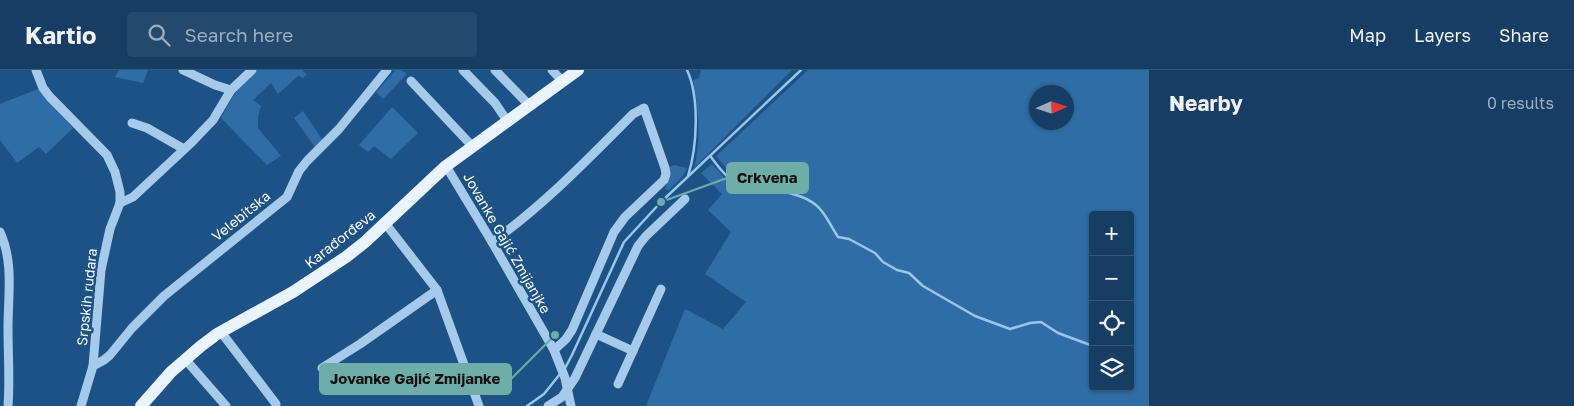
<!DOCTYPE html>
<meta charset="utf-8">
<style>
:root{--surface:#163e65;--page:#23496e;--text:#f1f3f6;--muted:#9eaebf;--line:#355779}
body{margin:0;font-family:"Golos Text",sans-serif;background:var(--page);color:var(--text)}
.controls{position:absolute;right:15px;bottom:15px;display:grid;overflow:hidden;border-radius:5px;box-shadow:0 1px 4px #0004}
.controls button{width:45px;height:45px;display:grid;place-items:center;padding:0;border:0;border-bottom:1px solid var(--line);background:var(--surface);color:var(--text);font:25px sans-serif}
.compass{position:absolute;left:1029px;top:15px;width:45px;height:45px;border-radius:50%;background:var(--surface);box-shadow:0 1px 4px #0004;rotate:87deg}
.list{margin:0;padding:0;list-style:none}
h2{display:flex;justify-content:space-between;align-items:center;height:65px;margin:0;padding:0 20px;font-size:21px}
h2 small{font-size:16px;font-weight:400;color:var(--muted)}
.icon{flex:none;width:28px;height:28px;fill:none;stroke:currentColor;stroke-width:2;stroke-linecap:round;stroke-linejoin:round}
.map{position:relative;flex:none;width:1149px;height:336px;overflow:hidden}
header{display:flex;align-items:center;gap:30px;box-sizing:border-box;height:70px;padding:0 25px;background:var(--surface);border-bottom:1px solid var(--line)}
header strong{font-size:24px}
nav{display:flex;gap:28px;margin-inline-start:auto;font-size:18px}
.search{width:350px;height:45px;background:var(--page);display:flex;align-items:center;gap:12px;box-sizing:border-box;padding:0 18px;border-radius:5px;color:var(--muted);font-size:19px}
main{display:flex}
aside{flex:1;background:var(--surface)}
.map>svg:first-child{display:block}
</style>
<header>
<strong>Kartio</strong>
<div class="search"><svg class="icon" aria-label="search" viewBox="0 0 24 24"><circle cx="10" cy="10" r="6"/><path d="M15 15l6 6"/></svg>Search here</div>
<nav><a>Map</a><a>Layers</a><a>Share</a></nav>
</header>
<main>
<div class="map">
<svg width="1149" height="336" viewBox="0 0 1149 336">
<rect width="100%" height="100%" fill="#1d5287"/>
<g fill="#306ca5" fill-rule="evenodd">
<polygon points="119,0 148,0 143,13 115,7"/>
<path d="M258,0H302L307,4L303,8L298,6L278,24L271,13L253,30L261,36L258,46V58L281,86L267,95L221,48C231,30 240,11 258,0Z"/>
<polygon points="396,0 401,0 407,4 383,29 376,22"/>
<path d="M701,0H792L694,98C702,70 698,37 693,10L699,8Z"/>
<path d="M808,0H1149V336H646L685,239L723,259L746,232L705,204L731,162L708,140L722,124L701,103L712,94L728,112L735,117L754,123L757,115C734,110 731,103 716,86ZM1036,22H1066V52H1036ZM1093,145H1130V317H1093Z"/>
<polygon points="38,19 73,58 46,84 39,77 17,93 0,70 0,34"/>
<polygon points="392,37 418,63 391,89 374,76 368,82 359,75"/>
<polygon points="303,41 324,72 315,77 294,48"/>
<polygon points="674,95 687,98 683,106 669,120 665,119 669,108 668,98"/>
</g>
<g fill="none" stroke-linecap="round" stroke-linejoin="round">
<g stroke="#99c6ed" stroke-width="2.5">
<path d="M687,0C700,28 697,78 688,106"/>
<path d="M711,87C717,95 725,107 735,112C760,124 792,116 816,135C826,143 831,157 838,167L849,169L875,183L883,192L897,200L909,203L923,216L975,246L1010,259L1030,253L1041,252L1058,263L1093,276"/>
<polyline points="564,300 572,285 624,172 661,132 801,0"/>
<polyline points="527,336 544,324 560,304"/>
</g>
<g stroke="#a6caeb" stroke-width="9">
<polyline points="36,0 43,18 50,27 107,85 115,102 120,122 120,133 110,159 101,200 93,296 81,336"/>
<polyline points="183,0 215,15 231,20"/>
<polyline points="463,0 495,33 508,52"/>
<polyline points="495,0 530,36"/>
<polyline points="552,0 563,12"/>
<polyline points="411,11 473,77"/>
<polyline points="132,53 147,58 184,79"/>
<polyline points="446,96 492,172 554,280 565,308 571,336"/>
<polyline points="120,133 133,127 192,72 213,50 231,20 252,0"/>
<polyline points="385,153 437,220 479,336"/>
<path d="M0,162C14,193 8,225 8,258C8,284 10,310 8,336"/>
<path d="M492,172C544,135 588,89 633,44L644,38L665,98L666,104L664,110L625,147L614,162L572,260L566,269L554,280"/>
<polyline points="221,262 276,334"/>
<polyline points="596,264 633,281"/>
<polyline points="185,289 226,336"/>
<polyline points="93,296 104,290 110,285 132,258 164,226 287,127 299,101 307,91 339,59 387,0"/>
<polyline points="322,298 360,274 437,220"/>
<polyline points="618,314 661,219"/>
<polyline points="548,336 562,327 575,308 638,176 646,166 685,129"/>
</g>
<polyline stroke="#eaf4fe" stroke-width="12" points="141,336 171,302 201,276 217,264 293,222 346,187 365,172 446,96 578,0"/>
</g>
<g text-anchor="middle" stroke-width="5" stroke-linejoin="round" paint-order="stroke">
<g font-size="14" fill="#fff" stroke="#1d5287">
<text transform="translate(241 146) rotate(-39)" y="5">Velebitska</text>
<text transform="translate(340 169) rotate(-38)" y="5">Karađorđeva</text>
<text transform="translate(507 173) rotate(60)" y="5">Jovanke Gajić Zmijanjke</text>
<text transform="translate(87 227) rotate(-84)" y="5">Srpskih rudara</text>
</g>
</g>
<path fill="none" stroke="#6fada8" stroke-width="2" d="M661 132L727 108M555 265L511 309"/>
<g fill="#6fada8" stroke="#1d5287" stroke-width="2">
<circle cx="661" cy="132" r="5"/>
<circle cx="555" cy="265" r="5"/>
</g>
<g fill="#6fada8" stroke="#6fada8" stroke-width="2">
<rect x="727" y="93" width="81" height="30" rx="5"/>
<rect x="320" y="294" width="191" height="30" rx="5"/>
</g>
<g font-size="15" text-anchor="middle" font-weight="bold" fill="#111">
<text x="767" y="113">Crkvena</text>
<text x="415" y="314">Jovanke Gajić Zmijanke</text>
</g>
</svg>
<div class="controls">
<button>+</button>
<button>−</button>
<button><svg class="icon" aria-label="locate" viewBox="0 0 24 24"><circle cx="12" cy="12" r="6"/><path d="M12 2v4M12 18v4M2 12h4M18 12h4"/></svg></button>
<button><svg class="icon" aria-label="layers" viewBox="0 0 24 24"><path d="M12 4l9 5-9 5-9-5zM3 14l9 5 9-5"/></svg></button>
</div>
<svg class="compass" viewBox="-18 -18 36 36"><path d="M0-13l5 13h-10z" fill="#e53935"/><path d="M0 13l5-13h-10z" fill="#9eaebf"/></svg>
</div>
<aside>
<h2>Nearby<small>0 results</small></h2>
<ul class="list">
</ul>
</aside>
</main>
